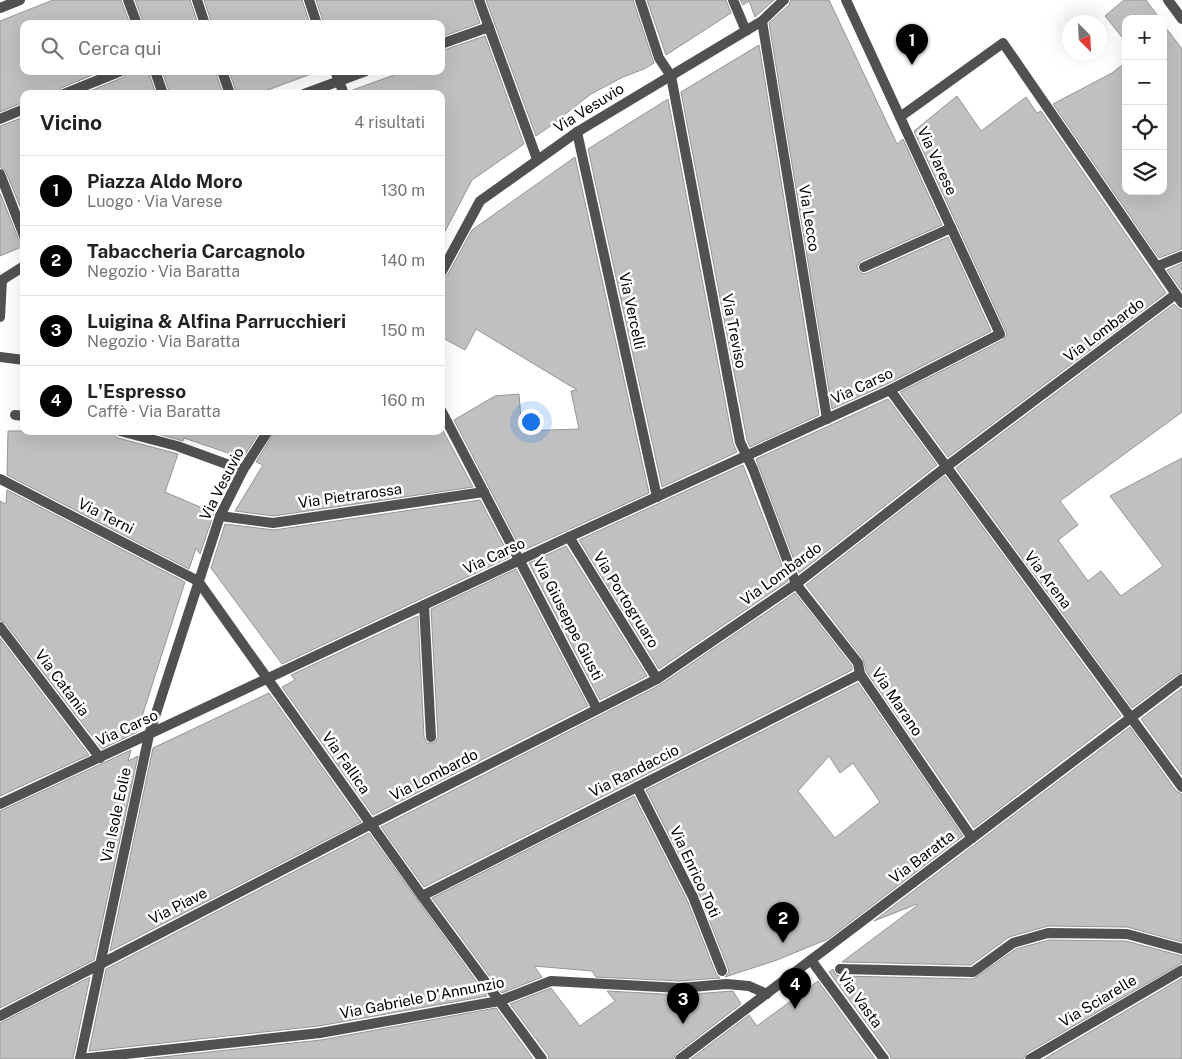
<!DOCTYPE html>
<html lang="it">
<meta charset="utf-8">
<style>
:root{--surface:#fff;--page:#f2f2f2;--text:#222;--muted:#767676;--line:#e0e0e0;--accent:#000}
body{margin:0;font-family:"Public Sans",sans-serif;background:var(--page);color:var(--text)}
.controls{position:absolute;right:15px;top:15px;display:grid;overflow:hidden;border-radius:10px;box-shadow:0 5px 20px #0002}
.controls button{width:45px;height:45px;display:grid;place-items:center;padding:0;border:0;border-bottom:1px solid var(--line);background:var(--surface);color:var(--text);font:25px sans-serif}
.compass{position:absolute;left:1062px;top:15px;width:45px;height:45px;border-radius:50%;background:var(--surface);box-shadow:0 5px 20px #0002;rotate:156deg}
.you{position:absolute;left:530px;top:421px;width:18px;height:18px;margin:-12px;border:4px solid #fff;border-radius:50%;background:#1a73e8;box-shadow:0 0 0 8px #1a73e833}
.badge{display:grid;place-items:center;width:32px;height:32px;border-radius:50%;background:var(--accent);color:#fff;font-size:16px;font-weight:700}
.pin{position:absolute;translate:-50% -41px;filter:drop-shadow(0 1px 2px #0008)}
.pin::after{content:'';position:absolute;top:26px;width:18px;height:15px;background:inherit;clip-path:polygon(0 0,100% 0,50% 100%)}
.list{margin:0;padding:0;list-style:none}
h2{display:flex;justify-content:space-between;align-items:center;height:65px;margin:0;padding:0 20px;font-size:21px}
h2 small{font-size:16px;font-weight:400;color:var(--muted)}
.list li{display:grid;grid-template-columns:32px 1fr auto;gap:15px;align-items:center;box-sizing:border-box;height:70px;padding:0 20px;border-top:1px solid var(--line)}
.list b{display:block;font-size:19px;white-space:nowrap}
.list p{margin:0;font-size:16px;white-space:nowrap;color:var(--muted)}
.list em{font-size:16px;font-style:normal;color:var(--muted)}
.icon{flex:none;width:28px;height:28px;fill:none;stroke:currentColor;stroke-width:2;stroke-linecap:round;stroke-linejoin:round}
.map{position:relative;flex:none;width:1182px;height:1059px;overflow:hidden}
.search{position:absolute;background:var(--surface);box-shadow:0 5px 20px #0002;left:20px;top:20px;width:425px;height:55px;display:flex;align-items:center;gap:12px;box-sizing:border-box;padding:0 18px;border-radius:10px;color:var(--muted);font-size:19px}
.panel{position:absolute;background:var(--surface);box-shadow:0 5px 20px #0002;left:20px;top:90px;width:425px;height:345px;border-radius:10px}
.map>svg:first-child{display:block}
</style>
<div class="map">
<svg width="1182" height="1059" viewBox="0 0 1182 1059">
<rect width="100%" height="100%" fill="#fff"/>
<g fill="#c0c0c0" stroke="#959595" fill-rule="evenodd">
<polygon points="53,0 121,0 130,24 24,24 24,71 102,71 61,88 57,94 24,94 24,102 0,112 0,21"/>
<polygon points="135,0 190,0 198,24 144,24"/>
<polygon points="204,0 302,0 310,24 212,24"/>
<polygon points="316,0 472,0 480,23 441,37 441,24 324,24"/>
<polygon points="486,0 633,0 654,63 644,69 623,77 591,94 559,119 559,120 536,136"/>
<polygon points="647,0 726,0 731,13 666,55"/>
<polygon points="740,0 774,0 755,17 749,1 743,5"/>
<polygon points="791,0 829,0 897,144 903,139 942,225 861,261 857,266 858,270 863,274 867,273 948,237 991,331 887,384 832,409 769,23 789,5"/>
<polygon points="1124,0 1146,0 1160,19 1126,19 1126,42 1105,16"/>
<polygon points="1163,24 1182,49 1182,249 1159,258 1053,104 1112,73 1126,62 1126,191 1163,191"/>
<polygon points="485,36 524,144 472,180 441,239 441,94 351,94 350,91 405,71 441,71 441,51"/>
<polygon points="759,45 819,415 750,447 747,440 681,92"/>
<polygon points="128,71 148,71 156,94 83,94 124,77"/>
<polygon points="162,71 215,71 223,94 170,94"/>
<polygon points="229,71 311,71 311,74 257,94 237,94"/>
<polygon points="957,96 981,131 1026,97 1037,113 1041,111 1166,293 948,457 900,392 1003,340 1007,334 914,131"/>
<polygon points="668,99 733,443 737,452 662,487 588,149"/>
<polygon points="24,117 24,216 6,172 0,167 0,126"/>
<polygon points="575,157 649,493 522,551 454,420 495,396 519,394 522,431 579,429 571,391 577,390 476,329 465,350 441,337 441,280 447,276 472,230"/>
<polygon points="0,193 18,238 24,243 24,246 0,256"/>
<polygon points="1182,263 1182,291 1167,270"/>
<polygon points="1174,304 1179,309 1182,310 1182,412 1060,501 1078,525 1058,540 1088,581 1101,571 1121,596 1163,566 1110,496 1182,458 1182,672 1178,674 1132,708 956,468"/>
<polygon points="888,399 937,465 799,573 756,459"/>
<polygon points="441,427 473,487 273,516 235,511 263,465 256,462 275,431 441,431"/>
<polygon points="8,431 113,431 115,436 118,438 178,454 165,492 214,513 200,554 196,548 189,569 7,475"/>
<polygon points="148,431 260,431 243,458 184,438 183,441"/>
<polygon points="743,465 788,581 659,669 579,540"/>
<polygon points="945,476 1121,716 974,828 866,671 863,659 806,585"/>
<polygon points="7,490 185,582 137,732 102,749 5,623 0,620 0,501 6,504"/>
<polygon points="480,500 510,557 282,664 211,568 225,524 274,530"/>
<polygon points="566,546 647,676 600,700 529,563"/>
<polygon points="516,569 588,706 373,815 282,687 295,680 291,675 418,616 424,737 427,743 434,743 438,737 431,609"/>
<polygon points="795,593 852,666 852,670 424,887 381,827 660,685"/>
<polygon points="0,638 89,755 0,796"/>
<path d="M858,683L963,836L828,939L777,960L725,977L729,972L728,968L699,894L646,790ZM829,756L840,773L853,763L880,802L835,838L798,791Z"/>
<polygon points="1182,688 1182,775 1141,719"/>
<polygon points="269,693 361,822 110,951 153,748"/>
<polygon points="1130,727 1176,791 1182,794 1182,942 1127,927 1048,926 1009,937 971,965 842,962 918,905 917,904 874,921"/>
<polygon points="131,750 128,761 138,756 94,960 0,1008 0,811"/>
<polygon points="634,796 687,900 716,974 720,978 680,981 596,977 592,971 534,966 542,977 502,993 432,898"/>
<polygon points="369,833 487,996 319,1026 89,1051 106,969"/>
<polygon points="1049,940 1126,941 1182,956 1182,963 1027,1053 1023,1059 891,1059 890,1055 829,972 833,969 836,975 840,976 973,979 1016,949"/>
<polygon points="90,977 73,1059 0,1059 0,1023"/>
<polygon points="1182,978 1182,1059 1044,1059"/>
<polygon points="818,981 875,1059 691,1059 749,1015 757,1026"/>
<polygon points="551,988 580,1026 615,1001 607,991 680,995 733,991 741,1004 676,1054 673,1059 549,1059 548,1055 510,1004"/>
<polygon points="496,1008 533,1059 144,1059 321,1040"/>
</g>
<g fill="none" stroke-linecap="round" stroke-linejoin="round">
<g stroke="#515151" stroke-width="10">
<polyline points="864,267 951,228"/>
<polyline points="15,415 24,416"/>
<polyline points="120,431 177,446 243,470"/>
</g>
<g stroke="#515151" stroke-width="10">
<polyline points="128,0 137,24"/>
<polyline points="197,0 205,24"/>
<polyline points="309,0 317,24"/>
<polyline points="479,0 537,159"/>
<polyline points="640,0 659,58 671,76 740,442 753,469 796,584 858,663 860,674 972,838"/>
<polyline points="733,0 746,31"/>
<polyline points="1168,0 1182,19"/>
<polyline points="0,8 20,0"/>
<polyline points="762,21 827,419"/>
<polyline points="441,44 489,27"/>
<polyline points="155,71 163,94"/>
<polyline points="222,71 230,94"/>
<polyline points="335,71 344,94"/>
<polyline points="64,94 121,71"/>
<polyline points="304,94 366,71"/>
<polyline points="900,117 1003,43 1182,303"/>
<polyline points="0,119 24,109"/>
<polyline points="577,132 657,497"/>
<polyline points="0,174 24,236"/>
<polyline points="1158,266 1182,256"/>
<polyline points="441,273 480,201 577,132 762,21 784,0"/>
<polyline points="2,280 24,266"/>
<polyline points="0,317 2,280"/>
<polyline points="0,357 24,360"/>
<polyline points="890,390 1182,787"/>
<polyline points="441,410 597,709"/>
<polyline points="0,479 198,581 422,896 542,1059"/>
<polyline points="220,516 273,523 484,492"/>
<polyline points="569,537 657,679"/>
<polyline points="424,605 431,737"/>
<polyline points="0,627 100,758"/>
<polyline points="637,787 693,897 722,971"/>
<polyline points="0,804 569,537 890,390 1000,334 846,0"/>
<polyline points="422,896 860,674"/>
<polyline points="811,960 884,1059"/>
<polyline points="840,969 973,972 1013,943 1048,933 1127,934 1182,949"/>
<polyline points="0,1016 371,824 657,679 796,584 946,467 1176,294"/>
<polyline points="80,1059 320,1033 499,1001 551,981 680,988 727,984 749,986 767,994"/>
<polyline points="80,1059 149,735 220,516 243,470 268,431"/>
<polyline points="680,1059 1182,679"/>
<polyline points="1030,1059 1182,970"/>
</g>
</g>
<g text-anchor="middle" stroke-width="5" stroke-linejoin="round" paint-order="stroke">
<g font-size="15" fill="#000" stroke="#fff">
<text transform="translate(589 108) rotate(-32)" y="5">Via Vesuvio</text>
<text transform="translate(937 161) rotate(65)" y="5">Via Varese</text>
<text transform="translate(809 218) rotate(81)" y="5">Via Lecco</text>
<text transform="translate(632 311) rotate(78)" y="5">Via Vercelli</text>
<text transform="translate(1104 330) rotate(-37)" y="5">Via Lombardo</text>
<text transform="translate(734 331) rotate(79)" y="5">Via Treviso</text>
<text transform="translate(862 386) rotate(-25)" y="5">Via Carso</text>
<text transform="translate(222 484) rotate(-63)" y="5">Via Vesuvio</text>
<text transform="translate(350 496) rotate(-8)" y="5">Via Pietrarossa</text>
<text transform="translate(106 516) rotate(27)" y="5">Via Terni</text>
<text transform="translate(494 556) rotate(-25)" y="5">Via Carso</text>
<text transform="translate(781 574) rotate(-36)" y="5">Via Lombardo</text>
<text transform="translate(1048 580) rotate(53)" y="5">Via Arena</text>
<text transform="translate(626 600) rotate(58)" y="5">Via Portogruaro</text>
<text transform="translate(568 619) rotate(63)" y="5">Via Giuseppe Giusti</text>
<text transform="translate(62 683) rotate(53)" y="5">Via Catania</text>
<text transform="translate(897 702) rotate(56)" y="5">Via Marano</text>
<text transform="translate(127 728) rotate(-25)" y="5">Via Carso</text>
<text transform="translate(346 763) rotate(55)" y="5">Via Fallica</text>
<text transform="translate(634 771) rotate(-27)" y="5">Via Randaccio</text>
<text transform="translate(434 775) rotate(-27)" y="5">Via Lombardo</text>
<text transform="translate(116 815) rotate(-78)" y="5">Via Isole Eolie</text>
<text transform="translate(922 857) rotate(-37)" y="5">Via Baratta</text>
<text transform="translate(695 872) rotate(65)" y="5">Via Enrico Toti</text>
<text transform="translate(178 906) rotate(-27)" y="5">Via Piave</text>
<text transform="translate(422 998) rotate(-11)" y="5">Via Gabriele D'Annunzio</text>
<text transform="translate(860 1000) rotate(54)" y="5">Via Vasta</text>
<text transform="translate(1098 1001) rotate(-31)" y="5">Via Sciarelle</text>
</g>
</g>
</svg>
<div class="controls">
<button>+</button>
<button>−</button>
<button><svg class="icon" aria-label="locate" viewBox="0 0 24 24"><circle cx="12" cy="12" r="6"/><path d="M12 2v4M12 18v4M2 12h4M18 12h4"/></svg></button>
<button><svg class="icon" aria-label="layers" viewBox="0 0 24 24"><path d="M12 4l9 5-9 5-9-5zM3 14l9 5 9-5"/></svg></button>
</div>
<svg class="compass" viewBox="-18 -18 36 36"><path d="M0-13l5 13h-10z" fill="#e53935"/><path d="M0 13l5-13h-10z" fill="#767676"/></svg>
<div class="you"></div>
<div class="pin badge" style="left:912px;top:65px">1</div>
<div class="pin badge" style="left:783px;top:943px">2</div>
<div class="pin badge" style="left:683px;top:1024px">3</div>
<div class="pin badge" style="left:795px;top:1009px">4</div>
<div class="search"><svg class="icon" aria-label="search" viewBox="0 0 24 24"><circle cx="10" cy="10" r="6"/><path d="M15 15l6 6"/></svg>Cerca qui</div>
<section class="panel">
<h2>Vicino<small>4 risultati</small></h2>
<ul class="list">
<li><span class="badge">1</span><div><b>Piazza Aldo Moro</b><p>Luogo · Via Varese</p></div><em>130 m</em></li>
<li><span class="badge">2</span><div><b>Tabaccheria Carcagnolo</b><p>Negozio · Via Baratta</p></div><em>140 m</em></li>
<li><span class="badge">3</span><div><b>Luigina &amp; Alfina Parrucchieri</b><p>Negozio · Via Baratta</p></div><em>150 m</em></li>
<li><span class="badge">4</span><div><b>L'Espresso</b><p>Caffè · Via Baratta</p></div><em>160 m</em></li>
</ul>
</section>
</div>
